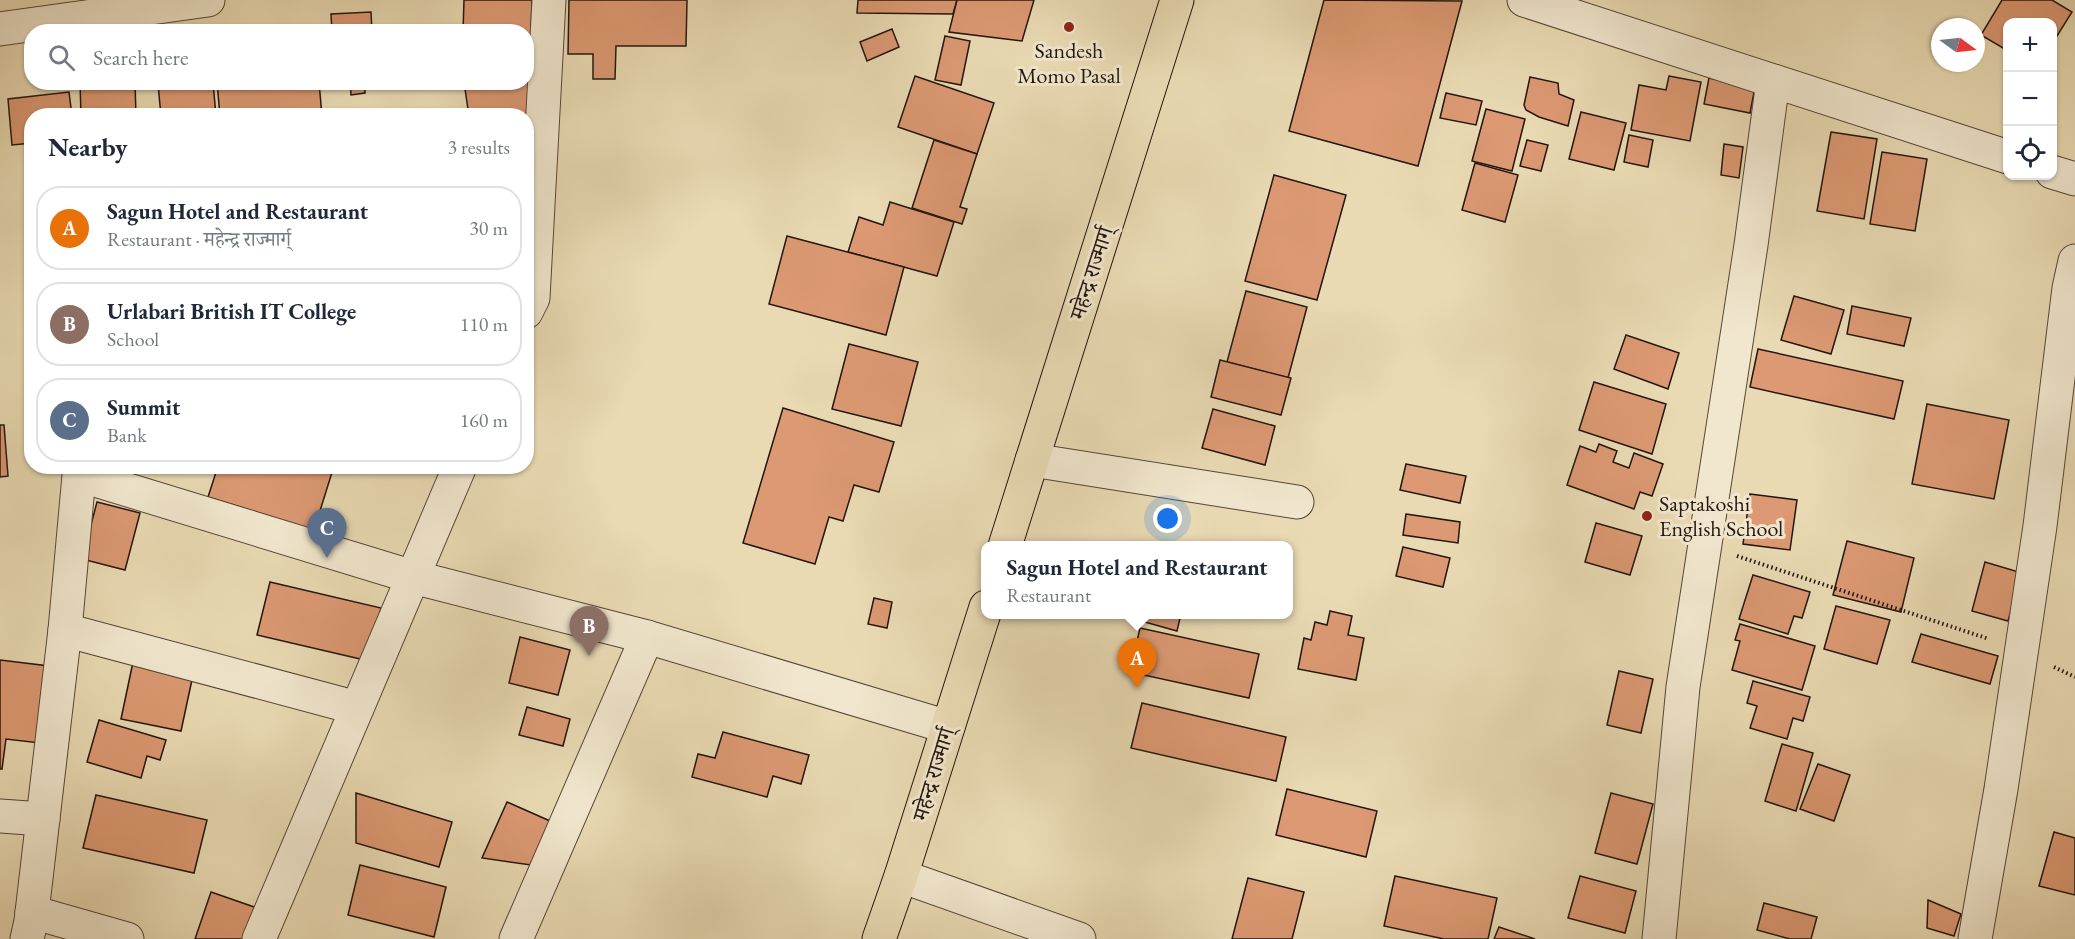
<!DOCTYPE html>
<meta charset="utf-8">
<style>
:root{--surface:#fff;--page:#f6f6f7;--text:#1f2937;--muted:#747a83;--line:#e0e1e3;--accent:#8f2418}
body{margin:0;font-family:"EB Garamond","Noto Serif Devanagari",serif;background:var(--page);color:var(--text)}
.controls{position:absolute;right:18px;top:18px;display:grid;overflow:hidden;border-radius:12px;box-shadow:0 2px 4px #0004}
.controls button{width:54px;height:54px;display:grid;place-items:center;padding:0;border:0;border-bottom:2px solid var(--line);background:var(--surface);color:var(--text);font:30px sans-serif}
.compass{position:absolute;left:1931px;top:18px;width:54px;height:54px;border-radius:50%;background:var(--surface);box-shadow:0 2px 4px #0004;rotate:105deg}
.you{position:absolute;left:1168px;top:519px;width:21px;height:21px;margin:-15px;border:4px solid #fff;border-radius:50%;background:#1a73e8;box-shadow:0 0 0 9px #1a73e833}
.badge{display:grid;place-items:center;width:39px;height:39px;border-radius:50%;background:var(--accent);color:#fff;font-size:20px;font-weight:700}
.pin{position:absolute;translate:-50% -50px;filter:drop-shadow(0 2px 3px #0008)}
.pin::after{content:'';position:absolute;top:32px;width:21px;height:18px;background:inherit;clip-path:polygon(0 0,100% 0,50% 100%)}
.popup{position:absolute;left:981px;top:541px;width:312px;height:78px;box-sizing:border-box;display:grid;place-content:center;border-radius:12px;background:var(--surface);filter:drop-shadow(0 2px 4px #0005);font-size:20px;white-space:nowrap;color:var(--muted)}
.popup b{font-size:22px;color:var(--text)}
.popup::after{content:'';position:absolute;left:50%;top:100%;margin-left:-12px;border:12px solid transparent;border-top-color:var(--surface)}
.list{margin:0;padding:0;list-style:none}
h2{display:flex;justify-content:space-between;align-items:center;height:78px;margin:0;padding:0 24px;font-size:26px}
h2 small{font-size:20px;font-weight:400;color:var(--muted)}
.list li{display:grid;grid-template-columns:39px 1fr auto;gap:18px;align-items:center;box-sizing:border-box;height:84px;margin:0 12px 12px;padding:0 12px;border:2px solid var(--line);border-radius:24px}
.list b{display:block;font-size:22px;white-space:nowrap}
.list p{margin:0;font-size:20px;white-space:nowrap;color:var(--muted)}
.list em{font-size:20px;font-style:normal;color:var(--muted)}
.icon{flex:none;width:33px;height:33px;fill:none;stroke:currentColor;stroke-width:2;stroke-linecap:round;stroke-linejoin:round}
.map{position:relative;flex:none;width:2075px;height:939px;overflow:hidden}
.search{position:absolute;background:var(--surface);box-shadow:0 2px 4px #0004;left:24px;top:24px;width:510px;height:66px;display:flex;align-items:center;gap:15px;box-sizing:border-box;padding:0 21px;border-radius:24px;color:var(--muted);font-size:22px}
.panel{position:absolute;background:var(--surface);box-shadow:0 2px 4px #0004;left:24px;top:108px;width:510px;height:366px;border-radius:24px}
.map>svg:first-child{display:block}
</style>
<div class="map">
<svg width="2075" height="939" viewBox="0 0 2075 939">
<rect width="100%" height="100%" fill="#e9dab3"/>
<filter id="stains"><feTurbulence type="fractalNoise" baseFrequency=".00333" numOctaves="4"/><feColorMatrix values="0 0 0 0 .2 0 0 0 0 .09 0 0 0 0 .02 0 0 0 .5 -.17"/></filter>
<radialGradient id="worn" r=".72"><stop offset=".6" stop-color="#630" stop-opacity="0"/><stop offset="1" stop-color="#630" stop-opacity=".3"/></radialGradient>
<g fill="#dc9973" stroke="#22160f" stroke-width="1.5">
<polygon points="464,0 532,0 531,38 526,38 526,32 463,32"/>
<polygon points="569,0 687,0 686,46 616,46 615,79 593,79 593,54 568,54"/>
<polygon points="858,0 957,0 953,14 857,13"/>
<polygon points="957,0 1034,0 1022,41 949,32"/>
<polygon points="1324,0 1462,1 1418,166 1289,131"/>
<polygon points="2002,0 2052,0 2072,12 2052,44 2052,22 2008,22 2008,51 1981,35"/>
<polygon points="371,12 372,32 332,32 331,14"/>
<polygon points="892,29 899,47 867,61 860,42"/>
<polygon points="945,36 970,41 961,85 935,80"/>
<polygon points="533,61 526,116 469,116 464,82 526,82 526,62"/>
<polygon points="915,76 994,103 977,154 898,127"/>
<polygon points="1669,76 1701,82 1690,141 1631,130 1639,85 1666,90"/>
<polygon points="1530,77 1558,83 1559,94 1574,100 1568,126 1539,117 1526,110 1524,105"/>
<polygon points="1709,78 1755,87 1750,113 1704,104"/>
<polygon points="80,82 135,82 136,116 81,116"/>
<polygon points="171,82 213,82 216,116 161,116 158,84"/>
<polygon points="217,82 319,82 322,116 220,116"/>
<polygon points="350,82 365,82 365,93 351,95"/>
<polygon points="69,92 72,116 32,116 32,143 12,145 8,99"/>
<polygon points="1446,93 1482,101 1476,125 1440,118"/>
<polygon points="1486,109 1525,119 1512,171 1472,161"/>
<polygon points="1581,112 1626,123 1614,170 1569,159"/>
<polygon points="1831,132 1877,139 1864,219 1817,211"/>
<polygon points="1629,135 1653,140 1648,167 1624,162"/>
<polygon points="934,140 977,154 960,207 967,209 962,224 912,208"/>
<polygon points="1527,140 1548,145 1541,171 1520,166"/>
<polygon points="1724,144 1743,147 1739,178 1721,175"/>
<polygon points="1882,152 1927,159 1915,231 1870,224"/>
<polygon points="1475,163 1518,175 1505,222 1462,210"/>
<polygon points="1274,175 1346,195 1317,300 1245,281"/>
<polygon points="890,202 954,222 937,276 848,252 859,217 883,225"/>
<polygon points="787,236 904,267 886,335 769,304"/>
<polygon points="1246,291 1307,307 1288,378 1227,362"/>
<polygon points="1794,296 1844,310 1831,354 1781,340"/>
<polygon points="1852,306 1911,318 1904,346 1847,334"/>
<polygon points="1626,335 1679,353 1668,389 1614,369"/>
<polygon points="849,344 918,362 901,426 832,409"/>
<polygon points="1758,349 1903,381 1894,419 1750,387"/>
<polygon points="1220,360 1291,378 1281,415 1211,397"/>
<polygon points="1594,382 1666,404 1652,454 1579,430"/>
<polygon points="1927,404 2009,420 1994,499 1912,484"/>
<polygon points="783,408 894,442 879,492 854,485 843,521 829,517 815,564 743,543"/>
<polygon points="1213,409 1275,426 1265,465 1202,448"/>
<polygon points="0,425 4,425 8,476 0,477"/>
<polygon points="1599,444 1617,451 1613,462 1629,468 1634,453 1663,464 1652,496 1640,492 1634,509 1567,485 1580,446 1596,452"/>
<polygon points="1406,464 1466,476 1460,503 1400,490"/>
<polygon points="218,466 334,466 314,530 208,497"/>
<polygon points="1750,494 1797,500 1790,550 1743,544"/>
<polygon points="97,502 140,513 125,570 82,559"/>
<polygon points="1406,514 1460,522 1458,543 1403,535"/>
<polygon points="1596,523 1642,536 1630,575 1585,562"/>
<polygon points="1847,541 1914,558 1901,612 1833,595"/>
<polygon points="1403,547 1450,558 1443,587 1396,576"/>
<polygon points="1985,562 2022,573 2008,621 1972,611"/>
<polygon points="1753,575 1810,592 1802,618 1794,616 1788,634 1739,619"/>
<polygon points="270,582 381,608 369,661 257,635"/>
<polygon points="874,598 892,602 887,628 868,624"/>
<polygon points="1836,606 1890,620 1877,664 1824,649"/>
<polygon points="1330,611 1352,616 1348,635 1364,638 1356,680 1298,669 1304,638 1311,640 1315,622 1327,625"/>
<polygon points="1135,614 1181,614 1177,631 1134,619"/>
<polygon points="1740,624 1815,646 1802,690 1732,670 1740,641 1735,640"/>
<polygon points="1140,628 1259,654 1249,698 1130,672"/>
<polygon points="1921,634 1998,656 1990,684 1912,662"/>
<polygon points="520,637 570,650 558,695 509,683"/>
<polygon points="0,660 49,666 40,743 6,739 2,769 0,769"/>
<polygon points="133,662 193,675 181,731 121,719"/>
<polygon points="1619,671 1653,679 1641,733 1607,725"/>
<polygon points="1753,681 1810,697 1803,721 1793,718 1787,739 1750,728 1757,706 1747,703"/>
<polygon points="1142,703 1286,737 1276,781 1131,748"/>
<polygon points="527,707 570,719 563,746 519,735"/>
<polygon points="99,720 166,740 160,760 147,756 141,778 87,762"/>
<polygon points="723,732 809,755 801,784 773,776 767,797 692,777 698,754 715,758"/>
<polygon points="1782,744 1813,753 1796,811 1765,801"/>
<polygon points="1818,764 1850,775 1834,821 1800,809"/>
<polygon points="1287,789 1377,811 1366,857 1276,835"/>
<polygon points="356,793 452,822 439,867 356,843"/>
<polygon points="1611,793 1653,804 1637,864 1595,853"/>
<polygon points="96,795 207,820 194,873 83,848"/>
<polygon points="507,802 550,821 531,865 482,858"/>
<polygon points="2054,832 2075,838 2075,895 2039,886"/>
<polygon points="360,865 446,887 434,937 348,915"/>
<polygon points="1395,876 1497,898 1488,939 1444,939 1384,926"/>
<polygon points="1580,876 1636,891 1625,933 1568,918"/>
<polygon points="1248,878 1304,892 1292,939 1232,939"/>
<polygon points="211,892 257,908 246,939 195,939"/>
<polygon points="1928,900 1961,914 1954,936 1927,928"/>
<polygon points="1764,903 1817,917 1811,939 1790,939 1757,930"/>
<polygon points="1499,927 1535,939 1494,939"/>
</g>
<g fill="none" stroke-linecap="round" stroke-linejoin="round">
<g stroke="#544738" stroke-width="35">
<g id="minor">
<polyline points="1524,0 2008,157"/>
<polyline points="0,29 208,0"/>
<polyline points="2052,172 2075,179"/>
<polyline points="526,312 533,298 549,0"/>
<polyline points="1032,460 1297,502"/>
<polyline points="65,630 79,475 413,577 647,637 948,727"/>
<polyline points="0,816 43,819"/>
<polyline points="901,876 1079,939"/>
<polyline points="32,912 127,939"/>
<polyline points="27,939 31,921 65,630 357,708"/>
<polyline points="259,939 460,466"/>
<polyline points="516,939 647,637"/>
<polyline points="1659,939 1683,687 1751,245 1773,81"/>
<polyline points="1975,939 2001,789 2040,526 2069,288 2075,261"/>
</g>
</g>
<g stroke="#22160f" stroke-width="35">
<g id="highway">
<polyline points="1005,546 1177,0"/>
<polyline points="879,939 901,876 986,607"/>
</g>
</g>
<g stroke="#22160f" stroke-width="4" stroke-dasharray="1.5 3" stroke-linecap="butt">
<polyline points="1737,556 1989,639"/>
<polyline points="2054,667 2075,677"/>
</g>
<use href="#minor" stroke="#f1e7ce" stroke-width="33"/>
<use href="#highway" stroke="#e9dab3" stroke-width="33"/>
</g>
<g fill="#8f2418" stroke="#f1e7ce" stroke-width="2">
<circle cx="1069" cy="27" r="6"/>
<circle cx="1647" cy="516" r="6"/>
</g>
<g text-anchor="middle" stroke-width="6" stroke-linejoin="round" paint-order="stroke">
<g font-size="22" fill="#22160f" stroke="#f1e7ce">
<text x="1069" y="58">Sandesh<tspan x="1069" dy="25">Momo Pasal</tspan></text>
<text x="1659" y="511" text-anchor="start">Saptakoshi<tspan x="1659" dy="25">English School</tspan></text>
</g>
<g font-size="22" fill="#22160f" stroke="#f1e7ce">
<text transform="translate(1091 273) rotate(-72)" y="8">महेन्द्र राज्मार्ग्</text>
<text transform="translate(933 774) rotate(-73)" y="8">महेन्द्र राज्मार्ग्</text>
</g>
</g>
<rect width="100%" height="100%" filter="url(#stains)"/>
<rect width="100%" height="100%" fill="url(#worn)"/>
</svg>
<div class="controls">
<button>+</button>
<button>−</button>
<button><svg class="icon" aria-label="locate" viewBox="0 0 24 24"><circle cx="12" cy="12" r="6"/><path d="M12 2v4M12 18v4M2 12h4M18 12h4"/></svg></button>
</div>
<svg class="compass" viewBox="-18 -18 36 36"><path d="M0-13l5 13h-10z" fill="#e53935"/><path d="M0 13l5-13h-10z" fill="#747a83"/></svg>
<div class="you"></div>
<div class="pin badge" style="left:1137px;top:688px;background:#e8710a">A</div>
<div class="popup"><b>Sagun Hotel and Restaurant</b>Restaurant</div>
<div class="pin badge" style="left:589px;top:656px;background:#8d6e63">B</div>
<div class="pin badge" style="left:327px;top:558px;background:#5c6f8a">C</div>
<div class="search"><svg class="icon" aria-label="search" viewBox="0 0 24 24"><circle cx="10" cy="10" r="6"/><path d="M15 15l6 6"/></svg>Search here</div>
<section class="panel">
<h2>Nearby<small>3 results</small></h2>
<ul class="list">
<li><span class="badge" style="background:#e8710a">A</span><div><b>Sagun Hotel and Restaurant</b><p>Restaurant · महेन्द्र राज्मार्ग्</p></div><em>30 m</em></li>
<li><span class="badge" style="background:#8d6e63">B</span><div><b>Urlabari British IT College</b><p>School</p></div><em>110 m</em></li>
<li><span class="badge" style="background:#5c6f8a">C</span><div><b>Summit</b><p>Bank</p></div><em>160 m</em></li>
</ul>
</section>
</div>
